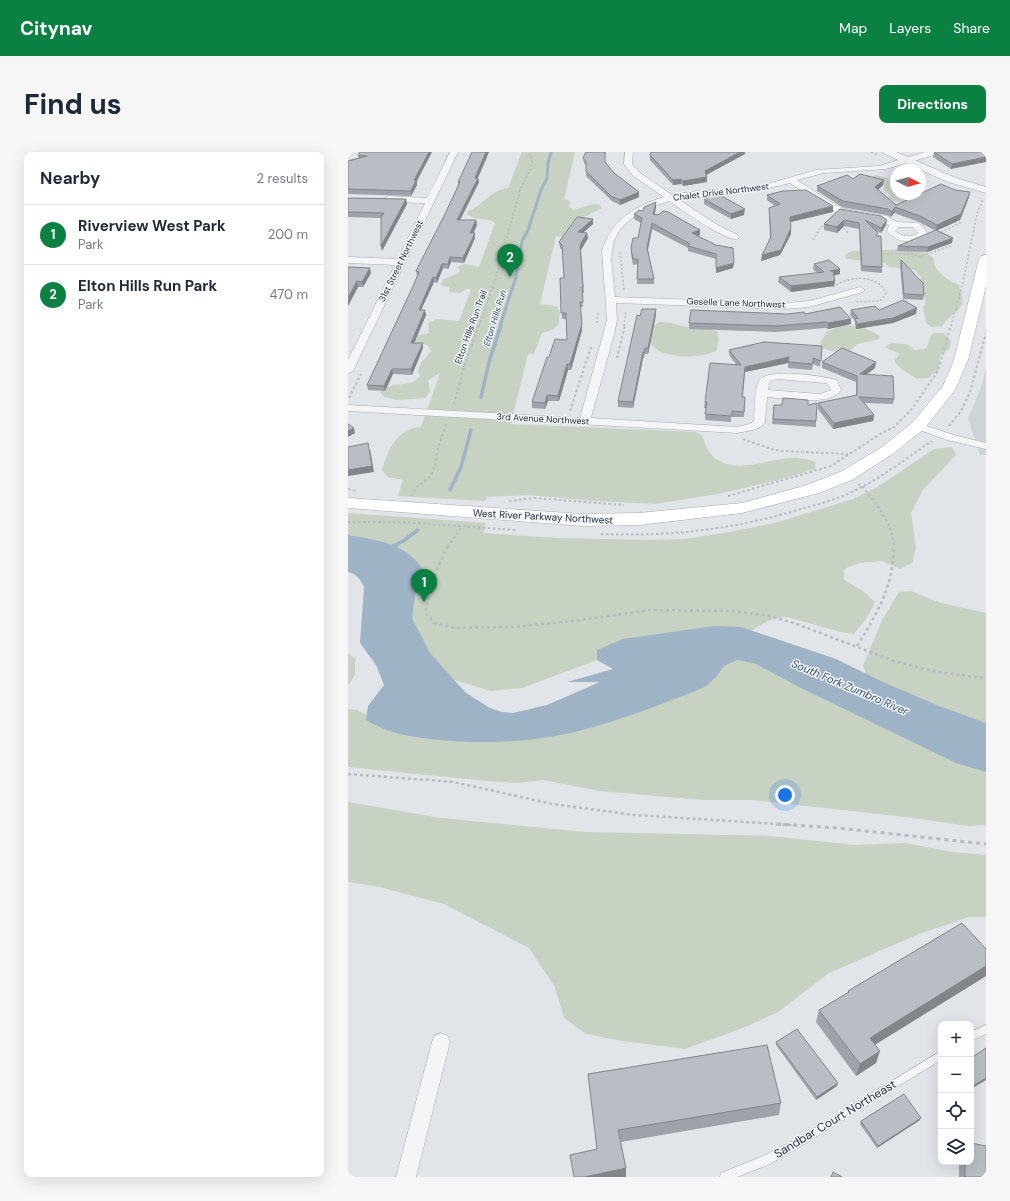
<!DOCTYPE html>
<meta charset="utf-8">
<style>
:root{--surface:#fff;--page:#f6f6f7;--text:#1f2937;--muted:#747a83;--line:#e0e1e3;--accent:#0b8043}
body{margin:0;font-family:"DM Sans",sans-serif;background:var(--page);color:var(--text)}
.controls{position:absolute;right:12px;bottom:12px;display:grid;overflow:hidden;border-radius:8px;box-shadow:0 4px 16px #0002}
.controls button{width:36px;height:36px;display:grid;place-items:center;padding:0;border:0;border-bottom:1px solid var(--line);background:var(--surface);color:var(--text);font:20px sans-serif}
.compass{position:absolute;left:542px;top:12px;width:36px;height:36px;border-radius:50%;background:var(--surface);box-shadow:0 4px 16px #0002;rotate:96deg}
.you{position:absolute;left:437px;top:643px;width:14px;height:14px;margin:-10px;border:3px solid #fff;border-radius:50%;background:#1a73e8;box-shadow:0 0 0 6px #1a73e833}
.badge{display:grid;place-items:center;width:26px;height:26px;border-radius:50%;background:var(--accent);color:#fff;font-size:13px;font-weight:700}
.pin{position:absolute;translate:-50% -33px;filter:drop-shadow(0 1px 2px #0008)}
.pin::after{content:'';position:absolute;top:21px;width:14px;height:12px;background:inherit;clip-path:polygon(0 0,100% 0,50% 100%)}
.list{margin:0;padding:0;list-style:none}
h2{display:flex;justify-content:space-between;align-items:center;height:52px;margin:0;padding:0 16px;font-size:17px}
h2 small{font-size:13px;font-weight:400;color:var(--muted)}
.list li{display:grid;grid-template-columns:26px 1fr auto;gap:12px;align-items:center;box-sizing:border-box;height:60px;padding:0 16px;border-top:1px solid var(--line)}
.list b{display:block;font-size:15px;white-space:nowrap}
.list p{margin:0;font-size:13px;white-space:nowrap;color:var(--muted)}
.list em{font-size:13px;font-style:normal;color:var(--muted)}
.icon{flex:none;width:22px;height:22px;fill:none;stroke:currentColor;stroke-width:2;stroke-linecap:round;stroke-linejoin:round}
.map{position:relative;flex:none;width:638px;height:1025px;overflow:hidden;border-radius:8px}
header{display:flex;align-items:center;gap:24px;box-sizing:border-box;height:56px;padding:0 20px;background:var(--accent);color:#fff}
header strong{font-size:19px}
nav{display:flex;gap:22px;margin-inline-start:auto;font-size:14px}
.intro{display:flex;align-items:center;justify-content:space-between;box-sizing:border-box;height:96px;padding:0 24px}
h1{margin:0;font-size:28px}
.button{padding:10px 18px;border-radius:8px;background:var(--accent);color:#fff;font-size:14px;font-weight:700}
main{display:flex;gap:24px;padding:0 24px}
aside{flex:1;background:var(--surface);border-radius:8px;box-shadow:0 4px 16px #0002}
.map>svg:first-child{display:block}
</style>
<header>
<strong>Citynav</strong>
<nav><a>Map</a><a>Layers</a><a>Share</a></nav>
</header>
<div class="intro"><h1>Find us</h1><a class="button">Directions</a></div>
<main>
<aside>
<h2>Nearby<small>2 results</small></h2>
<ul class="list">
<li><span class="badge">1</span><div><b>Riverview West Park</b><p>Park</p></div><em>200 m</em></li>
<li><span class="badge">2</span><div><b>Elton Hills Run Park</b><p>Park</p></div><em>470 m</em></li>
</ul>
</aside>
<div class="map">
<svg width="638" height="1025" viewBox="0 0 638 1025">
<rect width="100%" height="100%" fill="#e1e4e9"/>
<polygon fill="#cfd3da" points="638,216 638,303 632,303 620,267 633,235"/>
<g fill="#c7d2c3">
<path d="M174,0H227L216,47L221,48L222,51L221,55L226,58L245,52H251L254,56L223,72V77L228,87L208,84L192,152L202,153L209,155L212,161L210,173L204,178L194,181L186,202H180L163,272L347,280L354,283C357,291 360,302 368,307C390,322 420,307 444,306C452,305 460,308 468,310L467,317L430,328L370,342L307,352L249,349L178,343L139,345L137,349L50,344L55,328L40,325L34,318C40,297 49,277 73,275L92,221L80,228L82,239L78,246L48,248L35,244L32,240C45,227 61,238 72,224L70,219L73,211L83,199L79,193L64,189L66,184L81,181L80,171L88,167L111,169L123,137H118L112,141L101,140L102,135L94,134L93,131L96,127L111,121L112,118L109,115L116,112L131,115L147,71C140,65 129,70 119,62L120,59C136,53 143,38 160,36Z"/>
<polygon points="529,23 548,29 548,42 572,42 572,40 579,45 571,51 545,49 540,46 542,43 536,38 536,33 524,27 525,24"/>
<path d="M563,97L574,100L585,105C586,120 598,127 611,133C621,161 608,154 594,174L583,175L578,171L575,155L578,150L571,130L573,125L566,118L541,115L537,111L498,107L497,103L504,99Z"/>
<path d="M312,170C325,170 335,175 347,176C355,177 361,177 369,179C372,186 370,192 368,199C351,206 329,207 311,199C307,197 303,192 299,189L304,174Z"/>
<path d="M493,173C508,173 519,176 532,184L531,187L509,192L502,199L487,200L474,196L472,191L479,180Z"/>
<path d="M585,181H596L603,189L601,197L592,204L590,219L579,226L569,227L552,216L546,209L552,202L536,195L544,191L558,192L567,198L578,197C581,192 581,186 585,181Z"/>
<polygon points="604,295 608,303 575,338 563,361 568,396 564,411 552,417 534,409 511,411 496,417 496,428 515,439 527,450 518,467 506,482 492,480 439,465 427,466 410,474 400,482 257,500 249,508 174,536 143,539 97,525 53,505 0,403 0,361 138,371 135,381 210,386 304,388 338,387 387,379 427,371 505,347 531,334 586,297"/>
<polygon points="563,439 593,451 638,461 638,579 521,530 515,514 534,468 551,440"/>
<polygon points="0,501 7,507 7,523 0,534"/>
<polygon points="389,508 408,512 638,603 638,673 621,674 557,665 406,648 355,648 252,639 195,628 170,631 138,629 0,615 0,557 9,558 28,568 106,584 371,509"/>
<polygon points="0,650 93,666 238,680 423,684 506,693 557,691 605,700 638,703 638,765 621,765 571,782 481,821 430,860 395,876 337,897 275,889 238,882 216,866 207,835 181,796 96,752 32,735 0,730"/>
</g>
<path fill="#9eb3c6" d="M0,383C28,388 59,391 75,418L68,437L64,466L82,501L117,540L126,546L142,556L154,560L165,561L199,553L252,530H219L265,517L249,508V498L275,487L366,474L393,475L488,507L535,530L591,554L638,571V620L608,611L453,536L408,512L389,508L376,514L368,525L357,535C322,549 286,563 249,574C201,589 143,593 93,588C64,585 44,583 18,568L20,554L36,533L28,513L12,491L16,435C12,427 9,422 0,420Z"/>
<g fill="none" stroke-linecap="round" stroke-linejoin="round">
<polyline stroke="#9eb3c6" stroke-width="3" points="152,174 168,125 174,89 180,78 193,38 199,26 200,11 203,0"/>
<g stroke="#9eb3c6" stroke-width="3.5">
<polyline points="133,245 141,210 153,173"/>
<polyline points="102,338 113,315 123,278"/>
<polyline points="44,395 55,389 70,378"/>
</g>
<polyline stroke="#9eb3c6" stroke-width="4.5" points="41,396 46,394"/>
<g stroke="#a6abb3" stroke-width="1">
<g id="service">
<polygon points="638,873 638,882 623,889 623,880"/>
<polygon points="593,899 593,908 453,994 422,1012 389,1025 372,1025 373,1021 415,1004 447,988"/>
</g>
</g>
<g stroke="#a6abb3" stroke-width="1">
<g id="minor">
<polygon points="102,0 110,0 5,219 0,222 0,208 47,113 0,111 0,105 50,107 77,51 40,50 36,47 40,44 79,46"/>
<path d="M277,0H285L284,12L291,20L324,43L349,39L409,35L468,18L531,14L577,0H591L590,2L538,17L476,21L449,28L481,49L494,56L539,64L549,70L570,71L575,74L579,81C569,94 548,91 539,79L541,73L533,68L489,60L475,53L442,31L409,39L330,47L368,72L390,83L391,85L390,87C378,90 333,57 321,49C297,56 267,70 264,99C262,113 266,130 267,145L437,151L461,149L512,135L517,138L515,140L461,155L437,157L268,151L269,168L267,179L243,266L389,275L401,272L406,269C407,260 406,237 411,229C419,215 474,224 489,228L493,238C482,255 438,246 419,245L417,271C410,279 398,279 389,281L0,259V253L232,266L259,168L254,99C263,68 287,54 316,45L285,24L276,12ZM550,75H565L570,81C563,86 554,85 547,79ZM429,227L477,231L480,232L483,238L472,242L420,238L422,229Z"/>
<polygon points="570,271 606,283 638,291 638,297 599,288 566,276 564,274"/>
<polygon points="93,881 100,884 102,890 68,1025 48,1025 84,890 86,884"/>
</g>
</g>
<g stroke="#a6abb3" stroke-width="1">
<polygon id="tertiary" points="535,0 548,0 608,26 638,35 638,41 600,30 537,2"/>
</g>
<g stroke="#a6abb3" stroke-width="1">
<polygon id="secondary" points="638,103 638,134 620,208 607,238 576,277 546,301 504,328 471,341 394,361 291,373 235,374 0,356 0,346 235,362 291,361 394,351 459,333 492,320 534,295 564,271 595,234 606,208 631,107 633,104"/>
</g>
<g stroke="#b7bbc0" stroke-width="1.5" stroke-dasharray="2 2" stroke-linecap="butt">
<polyline points="523,0 530,3"/>
<polyline points="493,73 501,82"/>
<polyline points="589,80 594,80 614,70"/>
<polyline points="465,88 473,75 478,71"/>
<polyline points="272,100 276,139"/>
<polyline points="531,102 562,102 572,104 603,94"/>
<path d="M485,135C500,124 529,121 538,141L532,149L507,150"/>
<polyline points="249,171 250,160"/>
<polyline points="131,174 146,132 172,38 183,16 184,7 180,0"/>
<polyline points="276,174 278,158"/>
<polyline points="603,174 615,130 629,62 635,47"/>
</g>
<g stroke="#b7bbc0" stroke-width="2" stroke-dasharray="2.5 2.5" stroke-linecap="butt">
<polyline points="269,206 277,173"/>
<polyline points="1,246 13,222"/>
<polyline points="106,252 115,218 131,173"/>
<polyline points="222,259 243,195"/>
<polyline points="601,274 613,259 622,240 638,181"/>
<polyline points="395,287 423,297 434,299 500,302"/>
<path d="M510,332L515,335C528,352 546,373 546,395"/>
<polyline points="0,337 9,339"/>
<polyline points="63,344 69,335 82,325 87,314 90,295 99,270"/>
<polyline points="380,344 483,314 532,282 546,275 563,258 590,219 603,173"/>
<polyline points="161,349 186,346 276,353"/>
<polyline points="0,370 52,370 168,378"/>
<path d="M253,382C321,385 388,377 453,357C472,352 493,346 510,337C536,324 560,305 584,289"/>
<polyline points="100,395 114,375"/>
</g>
<g stroke="#b7bbc0" stroke-width="2.5" stroke-dasharray="3 3" stroke-linecap="butt">
<polyline points="100,394 90,415 77,460 86,471 106,476 166,475 233,468 301,458 383,459 417,463 446,471 546,509 589,520 638,526"/>
<path d="M509,494C530,460 545,435 546,394"/>
<polyline points="0,622 106,630 204,652 287,663 445,673"/>
</g>
<polyline stroke="#b7bbc0" stroke-width="3" stroke-dasharray="4 4" stroke-linecap="butt" points="429,672 490,676 638,692"/>
<use href="#service" fill="#f3f5f7" fill-rule="evenodd"/>
<use href="#minor" fill="#f3f5f7" fill-rule="evenodd"/>
<use href="#tertiary" fill="#f3f5f7" fill-rule="evenodd"/>
<use href="#secondary" fill="#fff" fill-rule="evenodd"/>
</g>
<g fill="#9fa3a9">
<polygon points="12,0 69,29 69,33 63,44 0,42 0,9 10,6 10,3"/>
<polygon points="141,0 130,26 131,30 112,68 128,68 129,73 125,81 127,86 116,111 103,110 100,117 95,116 89,131 86,130 73,158 78,163 66,191 75,196 64,223 45,222 37,239 20,238 19,233 66,132 69,124 68,119 97,62 110,33 110,30"/>
<polygon points="238,0 258,0 257,2 257,11 266,21 291,40 291,45 272,53 264,49 238,24 238,14 236,11 235,6"/>
<polygon points="348,0 397,0 397,2 358,23 359,25 359,30 335,34 333,32 325,33 302,8 302,3"/>
<polygon points="586,0 638,0 603,17 585,5"/>
<polygon points="505,27 535,33 530,38 548,53 621,45 612,68 589,78 604,91 579,100 549,99 550,94 588,79 571,70 546,61 543,65 539,63 494,55 469,39 469,34"/>
<polygon points="419,43 485,54 485,60 443,70 443,82 432,103 413,109 422,86 421,56 427,54 419,48"/>
<polygon points="0,46 58,47 59,52 34,99 33,94 33,66 0,65"/>
<polygon points="356,47 396,63 383,67 356,52"/>
<polygon points="308,55 306,62 352,78 352,83 350,84 386,111 385,116 368,121 368,107 340,99 340,96 304,77 300,98 306,127 306,132 289,132 290,112 285,113 283,101 283,96 290,86 293,71 286,67 286,62"/>
<polygon points="492,57 538,73 533,81 528,79 529,84 534,115 534,121 513,119 511,77 496,74 489,81 476,78 476,72"/>
<polygon points="245,72 236,80 240,86 233,98 236,141 234,141 235,155 232,155 234,178 223,218 220,218 211,249 200,249 197,257 184,256 184,250 201,205 219,188 218,167 214,167 212,126 216,126 214,98 212,96 211,90"/>
<polygon points="553,108 576,143 575,148 555,147 552,113"/>
<polygon points="466,112 492,117 492,122 486,123 487,129 486,134 443,140 430,130 431,125 469,121 465,117"/>
<polygon points="0,115 23,121 15,135 10,135 0,154"/>
<polygon points="503,158 531,158 568,162 545,171 508,177 507,172 507,169 502,163"/>
<polygon points="440,162 457,162 503,172 480,177 478,176 428,180 341,177 341,171"/>
<polygon points="308,163 300,202 297,202 296,206 295,206 285,256 270,255 270,249"/>
<polygon points="474,194 472,215 465,212 464,218 440,216 440,211 397,220 395,245 397,245 396,265 383,265 383,270 357,268 358,256 356,256 357,250 388,212 381,203 381,198"/>
<polygon points="474,210 527,216 519,222 546,247 545,252 516,251 526,263 525,269 485,277 470,257 470,251 508,244 508,230 474,216"/>
<polygon points="426,253 460,253 468,269 468,275 424,272"/>
<polygon points="638,824 527,893 528,911 508,924 468,870 471,858 500,841 500,839"/>
<polygon points="428,890 489,934 468,948 428,893"/>
<polygon points="240,922 433,951 431,963 273,990 278,1016 278,1025 226,1025 249,997"/>
<polygon points="572,968 529,996 512,972 513,969"/>
<polygon points="611,1010 623,1010 638,1025 611,1025"/>
</g>
<g fill="#82858a">
<polygon points="81,0 84,0 69,29 69,33 63,44 63,39 66,28"/>
<polygon points="138,0 141,0 128,30 127,26"/>
<polygon points="392,0 397,0 397,2 356,24 357,19"/>
<polygon points="638,5 638,10 603,17 604,12"/>
<polygon points="359,25 359,30 335,34 335,29"/>
<polygon points="130,26 131,30 110,72 109,68"/>
<polygon points="333,27 333,32 325,33 325,28"/>
<polygon points="536,28 535,33 526,41 527,35"/>
<polygon points="291,40 291,45 272,53 272,48"/>
<polygon points="622,40 621,45 612,68 588,79 589,73"/>
<polygon points="58,47 59,52 34,99 33,94"/>
<polygon points="308,50 308,55 306,67 305,62"/>
<polygon points="485,54 485,60 442,70 442,65"/>
<polygon points="547,55 546,61 543,65 544,60"/>
<polygon points="397,57 396,63 383,67 383,62"/>
<polygon points="245,67 245,72 230,85 230,80"/>
<polygon points="128,68 129,73 123,86 122,81"/>
<polygon points="496,68 496,74 489,81 489,75"/>
<polygon points="539,68 538,73 533,81 533,76"/>
<polygon points="304,71 304,77 299,101 299,96"/>
<polygon points="443,76 443,82 432,103 413,109 414,103"/>
<polygon points="352,78 352,83 344,86 344,81"/>
<polygon points="127,81 127,86 116,111 115,106"/>
<polygon points="239,81 240,86 233,98 232,93"/>
<polygon points="605,86 604,91 579,100 580,95"/>
<polygon points="102,105 103,110 100,117 100,112"/>
<polygon points="386,111 385,116 368,121 368,116"/>
<polygon points="94,112 95,116 89,131 88,126"/>
<polygon points="22,116 23,121 15,135 14,130"/>
<polygon points="492,117 492,122 481,125 482,119"/>
<polygon points="85,125 86,130 73,158 71,158 73,153"/>
<polygon points="9,129 10,135 0,154 0,146"/>
<polygon points="487,129 486,134 443,140 443,134"/>
<polygon points="569,156 568,162 545,171 508,177 509,172"/>
<polygon points="308,157 308,163 300,202 300,196"/>
<polygon points="77,158 78,163 64,196 63,191"/>
<polygon points="503,167 503,172 480,177 480,171"/>
<polygon points="234,172 234,178 223,218 222,212"/>
<polygon points="75,191 75,196 64,223 63,217"/>
<polygon points="295,200 295,206 285,256 285,250"/>
<polygon points="441,205 440,211 397,220 397,215"/>
<polygon points="528,210 527,216 512,227 512,222"/>
<polygon points="219,212 220,218 211,249 210,244"/>
<polygon points="44,217 45,222 37,239 36,234"/>
<polygon points="199,243 200,249 197,257 197,251"/>
<polygon points="526,263 525,269 485,277 486,271"/>
<polygon points="6,276 7,281 0,285 0,279"/>
<polygon points="22,297 26,320 0,324 0,318"/>
<polygon points="638,814 638,824 518,898 522,886"/>
<polygon points="532,899 528,911 508,924 512,912"/>
<polygon points="638,926 638,928 623,937 623,935"/>
<polygon points="490,931 489,934 468,948 469,945"/>
<polygon points="573,966 572,968 529,996 530,994"/>
<polygon points="278,1016 278,1025 236,1025"/>
</g>
<g fill="#b9bec5" stroke="#82858a">
<polygon points="12,0 81,0 66,28 68,28 63,39 0,37 0,9 19,4 10,3"/>
<polygon points="124,0 138,0 127,26 130,26 109,68 128,68 122,81 127,81 115,106 102,105 100,112 94,112 88,126 85,125 73,153 71,158 77,158 63,191 75,191 63,217 44,217 36,234 19,233 66,132 71,120 68,119 97,62 112,30 110,30"/>
<polygon points="238,0 257,0 257,10 266,21 291,40 272,48 263,44 238,19 238,10 235,6"/>
<polygon points="303,0 392,0 357,19 359,25 335,29 333,27 325,28 302,3"/>
<polygon points="586,0 638,0 638,5 604,12"/>
<polygon points="512,22 536,28 527,35 548,53 593,32 607,38 622,40 613,62 589,73 572,64 547,55 544,60 540,57 495,49 469,34 499,23 505,27"/>
<polygon points="458,38 485,54 442,65 443,76 433,98 414,103 423,85 421,56 432,52 419,43 435,39"/>
<polygon points="370,42 397,57 383,62 356,47"/>
<polygon points="0,46 58,47 33,94 33,66 36,61 0,60"/>
<polygon points="308,50 305,62 310,63 315,59 320,60 352,78 344,81 368,93 385,96 386,111 368,116 368,102 340,94 342,92 304,71 299,96 306,127 289,127 290,107 285,107 283,96 285,86 290,86 294,66 286,62 291,58 295,59 296,55"/>
<polygon points="492,57 533,64 539,68 533,76 517,68 530,81 528,84 533,84 534,115 514,114 511,71 496,68 489,75 476,72"/>
<polygon points="229,65 245,67 230,80 239,81 232,93 235,135 234,135 235,150 232,150 234,172 222,212 219,212 210,244 199,243 197,251 184,250 199,205 201,205 207,187 219,188 218,161 213,161 212,126 216,126 214,93 211,90"/>
<polygon points="588,78 605,86 580,95 550,94"/>
<polygon points="481,108 492,117 482,119 485,119 487,129 443,134 431,125 476,120 466,112"/>
<polygon points="553,108 575,131 576,143 556,142"/>
<polygon points="0,115 22,116 14,130 9,129 0,146"/>
<polygon points="555,148 569,156 545,166 509,172 507,167 510,166 503,158 527,154 531,158"/>
<polygon points="492,155 503,167 480,171 479,170 429,174 341,171 343,158 440,162 456,160 457,162"/>
<polygon points="294,157 308,157 300,196 297,196 296,201 295,200 285,250 270,249 289,163 292,164"/>
<polygon points="416,190 474,194 473,209 465,206 465,212 440,210 441,205 397,215 394,245 397,245 396,260 384,259 383,264 357,262 359,250 357,250 362,211 393,213 381,198"/>
<polygon points="494,196 528,210 512,222 545,224 546,247 511,245 526,263 486,271 470,251 509,243 509,224 474,210"/>
<polygon points="435,246 460,248 460,253 469,251 468,269 425,267 426,253 434,253"/>
<polygon points="0,272 6,276 0,279"/>
<polygon points="20,291 24,314 0,318 0,295"/>
<polygon points="614,771 638,797 638,814 522,886 532,899 512,912 471,858 501,840 500,839"/>
<polygon points="449,877 490,931 469,945 428,890"/>
<polygon points="419,893 433,951 270,978 278,1016 236,1025 226,1025 222,1003 249,997 240,922"/>
<polygon points="638,896 638,926 623,935 623,906"/>
<polygon points="556,942 573,966 530,994 513,969"/>
<polygon points="623,991 638,994 638,1025 617,1025 617,1010 623,1010"/>
<polygon points="485,1020 494,1025 483,1025"/>
</g>
<g text-anchor="middle" stroke-width="3" stroke-linejoin="round" paint-order="stroke">
<g font-size="9" fill="#2a333f" stroke="#f0f3f6">
<text transform="translate(373 40) rotate(-7)" y="3">Chalet Drive Northwest</text>
<text transform="translate(53 109) rotate(-64)" y="3">31st Street Northwest</text>
<text transform="translate(388 151) rotate(2)" y="3">Geselle Lane Northwest</text>
<text transform="translate(123 175) rotate(-70)" y="3">Elton Hills Run Trail</text>
<text transform="translate(195 267) rotate(3)" y="3">3rd Avenue Northwest</text>
</g>
<g font-size="9" font-style="italic" fill="#375370" stroke="#f0f3f6">
<text transform="translate(147 166) rotate(-73)" y="3">Elton Hills Run</text>
</g>
<g font-size="10" fill="#2a333f" stroke="#f0f3f6">
<text transform="translate(195 364) rotate(3)" y="4">West River Parkway Northwest</text>
</g>
<g font-size="11" font-style="italic" fill="#375370" stroke="#f0f3f6">
<text transform="translate(502 535) rotate(23)" y="4">South Fork Zumbro River</text>
</g>
<g font-size="12" fill="#2a333f" stroke="#f0f3f6">
<text transform="translate(487 967) rotate(-31)" y="4">Sandbar Court Northeast</text>
</g>
</g>
</svg>
<div class="controls">
<button>+</button>
<button>−</button>
<button><svg class="icon" aria-label="locate" viewBox="0 0 24 24"><circle cx="12" cy="12" r="6"/><path d="M12 2v4M12 18v4M2 12h4M18 12h4"/></svg></button>
<button><svg class="icon" aria-label="layers" viewBox="0 0 24 24"><path d="M12 4l9 5-9 5-9-5zM3 14l9 5 9-5"/></svg></button>
</div>
<svg class="compass" viewBox="-18 -18 36 36"><path d="M0-13l5 13h-10z" fill="#e53935"/><path d="M0 13l5-13h-10z" fill="#747a83"/></svg>
<div class="you"></div>
<div class="pin badge" style="left:76px;top:450px">1</div>
<div class="pin badge" style="left:162px;top:125px">2</div>
</div>
</main>
